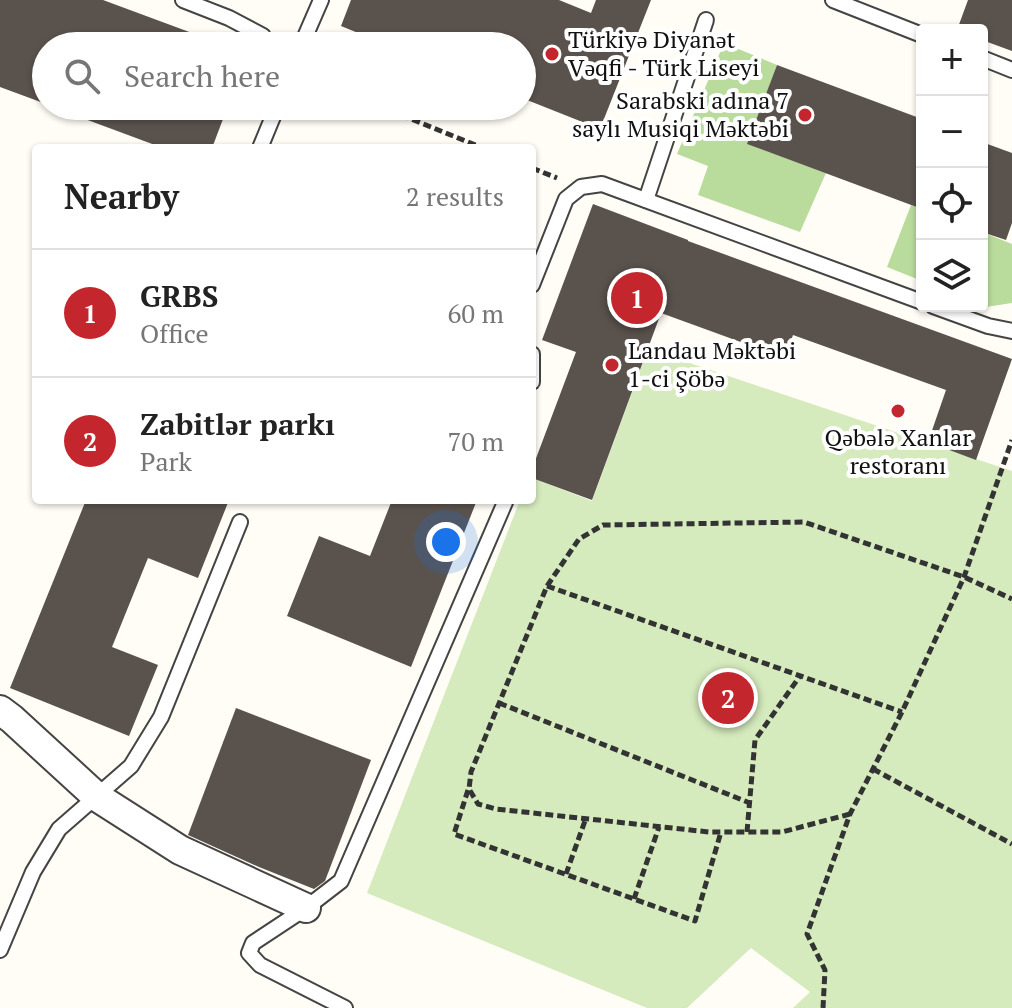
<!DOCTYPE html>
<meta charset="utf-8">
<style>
:root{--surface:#fff;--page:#f6f6f6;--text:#222;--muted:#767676;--line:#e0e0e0;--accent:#c4262e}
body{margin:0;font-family:"PT Serif",serif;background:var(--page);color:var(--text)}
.controls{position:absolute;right:24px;top:24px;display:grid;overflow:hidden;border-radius:8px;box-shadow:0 2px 6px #0004}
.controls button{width:72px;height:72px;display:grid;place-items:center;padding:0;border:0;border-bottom:2px solid var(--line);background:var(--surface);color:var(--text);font:40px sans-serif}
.you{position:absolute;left:446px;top:542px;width:28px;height:28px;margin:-20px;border:6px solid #fff;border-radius:50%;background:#1a73e8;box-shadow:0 0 0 12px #1a73e833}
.badge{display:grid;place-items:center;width:52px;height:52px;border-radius:50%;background:var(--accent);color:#fff;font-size:26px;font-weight:700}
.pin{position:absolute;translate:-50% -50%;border:4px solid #fff;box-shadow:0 2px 8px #0006}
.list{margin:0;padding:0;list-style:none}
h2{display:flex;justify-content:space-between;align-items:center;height:104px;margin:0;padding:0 32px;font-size:34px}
h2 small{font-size:26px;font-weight:400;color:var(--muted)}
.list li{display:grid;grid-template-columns:52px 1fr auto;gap:24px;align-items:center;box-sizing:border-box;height:128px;padding:0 32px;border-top:2px solid var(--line)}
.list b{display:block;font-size:30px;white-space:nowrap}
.list p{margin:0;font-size:26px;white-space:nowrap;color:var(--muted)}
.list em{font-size:26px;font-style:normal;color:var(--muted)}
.icon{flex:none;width:44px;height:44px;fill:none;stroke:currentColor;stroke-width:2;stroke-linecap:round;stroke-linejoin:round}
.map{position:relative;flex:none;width:1012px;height:1008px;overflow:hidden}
.search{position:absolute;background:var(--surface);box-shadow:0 2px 6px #0004;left:32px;top:32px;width:504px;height:88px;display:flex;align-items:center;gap:20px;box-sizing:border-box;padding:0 28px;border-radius:44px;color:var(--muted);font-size:30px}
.panel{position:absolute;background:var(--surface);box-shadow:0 2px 6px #0004;left:32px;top:144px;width:504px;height:360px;border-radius:8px}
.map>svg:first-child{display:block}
</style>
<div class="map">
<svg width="1012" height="1008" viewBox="0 0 1012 1008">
<rect width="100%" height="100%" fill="#fffdf5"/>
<polygon fill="#d5ebbd" points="648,349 1012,471 1012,1008 793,1008 810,992 751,948 687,1008 647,1008 367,893 520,500 532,500 532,478 592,501"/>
<g fill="#b9dc9c">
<polygon points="724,43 777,65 748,144 826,173 800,232 698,195 708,166 677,154"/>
<polygon points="911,205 922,209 922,281 887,267"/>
<polygon points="982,232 1012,244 1012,303 986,307 982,305"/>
</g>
<g fill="#5a524d">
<polygon points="0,0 103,0 219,43 218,46 46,46 46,104 0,87"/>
<polygon points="351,0 559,0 591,13 596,0 651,0 600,129 522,98 522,46 390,46 341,26"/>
<polygon points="968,0 1012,0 1012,51 982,40 982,30 957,30"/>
<polygon points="777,65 922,119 922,209 747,144"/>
<polygon points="59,106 228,106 212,148 163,148 58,109"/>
<polygon points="982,142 1012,153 1012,223 1006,240 982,232"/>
<polygon points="593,204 688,240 688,241 1012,359 976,460 928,442 946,390 793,335 785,358 661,313 592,500 532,478 532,469 576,352 542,340"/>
<polygon points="86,500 229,500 198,578 148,558 112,647 158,665 129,736 10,688"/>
<polygon points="392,500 477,500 411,667 287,616 319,536 370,556"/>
<polygon points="236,708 371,760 325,881 314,889 259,867 188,835"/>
</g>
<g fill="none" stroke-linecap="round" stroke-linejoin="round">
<g stroke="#444" stroke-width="18">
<g id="service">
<polyline points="183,0 229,18 263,36 266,46"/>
<polyline points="833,0 922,35"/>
<polyline points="301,46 321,0"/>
<polyline points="982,58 1012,70"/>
<polyline points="260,148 274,114 275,106"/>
<polyline points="646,200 706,20"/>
<polyline points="532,285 566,199 581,187 602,184 922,302"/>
<polyline points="933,306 988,326 1012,331"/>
<polyline points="532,354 532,382"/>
<polyline points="0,950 33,872 59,829 131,766 161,717 240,522"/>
<polyline points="345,1008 260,965 249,953 253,943 306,908 341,881 506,500"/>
</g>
</g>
<g stroke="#444" stroke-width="32">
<polyline id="minor" points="0,710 12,719 97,797 180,850 306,908"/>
</g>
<g stroke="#333" stroke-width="5" stroke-dasharray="8 4" stroke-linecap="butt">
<polyline points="379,106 483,148"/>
<polyline points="532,168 557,178"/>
<polyline points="547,586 902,712"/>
<polyline points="499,703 750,803"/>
<polyline points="873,769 1012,844"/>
<polyline points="468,790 454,834 695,921 721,832"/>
<polyline points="850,814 782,832 709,832 496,809 478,804 469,789 471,772 547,586 579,539 603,525 804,522 964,577 1012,599"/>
<polyline points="747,832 755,740 800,676"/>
<polyline points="566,874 586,818"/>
<polyline points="634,899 659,827"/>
<polyline points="823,1008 825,970 807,934 850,814 902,712 964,577 1012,440"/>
</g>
<use href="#service" stroke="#fff" stroke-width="14"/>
<use href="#minor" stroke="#fff" stroke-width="28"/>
</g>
<g fill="#c4262e" stroke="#fff" stroke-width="3">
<circle cx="552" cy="54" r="8"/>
<circle cx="805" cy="115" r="8"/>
<circle cx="612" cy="365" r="8"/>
<circle cx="898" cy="411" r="8"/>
</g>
<g text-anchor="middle" stroke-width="8" stroke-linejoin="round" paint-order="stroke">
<g font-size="24" fill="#111" stroke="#fff" text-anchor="start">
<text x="568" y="48">Türkiyə Diyanət<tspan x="568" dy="28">Vəqfi - Türk Liseyi</tspan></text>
<text x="789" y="109" text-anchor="end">Sarabski adına 7<tspan x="789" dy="28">saylı Musiqi Məktəbi</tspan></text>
<text x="628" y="359">Landau Məktəbi<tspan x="628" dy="28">1-ci Şöbə</tspan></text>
<text x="898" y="446" text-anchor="middle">Qəbələ Xanlar<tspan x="898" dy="28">restoranı</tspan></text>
</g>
</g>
</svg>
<div class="controls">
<button>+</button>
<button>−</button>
<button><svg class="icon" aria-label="locate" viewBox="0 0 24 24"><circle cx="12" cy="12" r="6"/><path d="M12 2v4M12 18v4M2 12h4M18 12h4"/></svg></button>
<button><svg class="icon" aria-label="layers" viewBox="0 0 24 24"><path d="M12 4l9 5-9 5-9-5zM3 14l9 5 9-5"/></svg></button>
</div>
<div class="you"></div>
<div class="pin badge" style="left:637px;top:298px">1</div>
<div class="pin badge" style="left:728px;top:698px">2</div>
<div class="search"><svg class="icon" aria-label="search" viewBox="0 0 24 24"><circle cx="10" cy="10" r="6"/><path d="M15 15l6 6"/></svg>Search here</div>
<section class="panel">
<h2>Nearby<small>2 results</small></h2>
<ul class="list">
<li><span class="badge">1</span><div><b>GRBS</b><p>Office</p></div><em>60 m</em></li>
<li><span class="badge">2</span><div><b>Zabitlər parkı</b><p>Park</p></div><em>70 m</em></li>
</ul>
</section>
</div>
